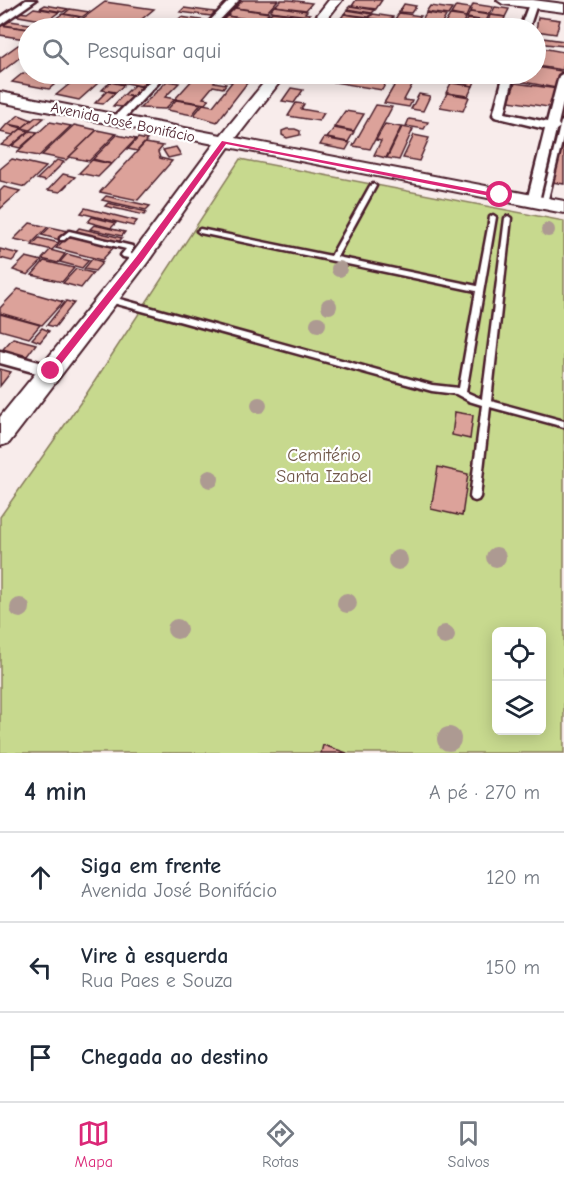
<!DOCTYPE html>
<html lang="pt">
<meta charset="utf-8">
<style>
:root{--surface:#fff;--page:#f6f6f7;--text:#1f2937;--muted:#747a83;--line:#e0e1e3;--accent:#db2777}
body{margin:0;font-family:"Comic Neue",sans-serif;background:var(--page);color:var(--text)}
.controls{position:absolute;right:18px;bottom:18px;display:grid;overflow:hidden;border-radius:9px;box-shadow:0 3px 15px #0003}
.controls button{width:54px;height:54px;display:grid;place-items:center;padding:0;border:0;border-bottom:2px solid var(--line);background:var(--surface);color:var(--text);font:30px sans-serif}
.stop{position:absolute;width:18px;height:18px;margin:-14px;border:4px solid #db2777;border-radius:50%;background:#fff}
.stop.end{background:#db2777;border-color:#fff;box-shadow:0 2px 6px #0008}
.list{margin:0;padding:0;list-style:none}
h2{display:flex;justify-content:space-between;align-items:center;height:78px;margin:0;padding:0 24px;font-size:26px}
h2 small{font-size:20px;font-weight:400;color:var(--muted)}
.list li{display:grid;grid-template-columns:39px 1fr auto;gap:18px;align-items:center;box-sizing:border-box;height:90px;padding:0 24px;border-top:2px solid var(--line)}
.list b{display:block;font-size:22px;white-space:nowrap}
.list p{margin:0;font-size:20px;white-space:nowrap;color:var(--muted)}
.list em{font-size:20px;font-style:normal;color:var(--muted)}
.icon{flex:none;width:33px;height:33px;fill:none;stroke:currentColor;stroke-width:2;stroke-linecap:round;stroke-linejoin:round}
.map{position:relative;flex:none;width:564px;height:753px;overflow:hidden}
.search{position:absolute;background:var(--surface);box-shadow:0 3px 15px #0003;left:18px;right:18px;top:18px;height:66px;display:flex;align-items:center;gap:15px;box-sizing:border-box;padding:0 21px;border-radius:33px;color:var(--muted);font-size:22px}
.sheet{height:348px;background:var(--surface)}
nav{display:flex;justify-content:space-around;align-items:center;box-sizing:border-box;height:84px;border-top:2px solid var(--line);background:var(--surface);font-size:16px;color:var(--muted)}
nav a{display:grid;justify-items:center;gap:3px}
nav .on{color:var(--accent)}
.map>svg:first-child{display:block}
</style>
<div class="map">
<svg width="564" height="753" viewBox="0 0 564 753">
<rect width="100%" height="100%" fill="#f8eceb"/>
<filter id="ink" filterUnits="userSpaceOnUse"><feTurbulence type="fractalNoise" baseFrequency=".0167" numOctaves="2"/><feDisplacementMap in="SourceGraphic" scale="12" xChannelSelector="R" yChannelSelector="G"/><feConvolveMatrix kernelMatrix="1 2 1 2 8 2 1 2 1" color-interpolation-filters="sRGB"/></filter>
<g filter="url(#ink)">
<path fill="#c7d98e" stroke="#887c5c" stroke-width="1.5" fill-rule="evenodd" d="M240,159L564,221V753H0V517L85,396ZM496,632H542V730H496Z"/>
<g fill="#dca29a" stroke="#4a1f2b" stroke-width="1.5">
<polygon points="243,0 278,0 267,12 235,8"/>
<polygon points="281,0 289,0 312,3 306,10 275,6"/>
<polygon points="356,0 382,0 376,9 352,6"/>
<polygon points="105,2 154,9 131,28 70,28"/>
<polygon points="404,4 416,6 411,13 399,12"/>
<polygon points="473,4 493,7 489,14 470,12"/>
<polygon points="45,5 68,9 63,12 40,8"/>
<polygon points="274,6 307,11 305,13 310,14 309,16 270,11"/>
<polygon points="350,6 375,10 372,13 347,9"/>
<polygon points="430,6 452,9 448,15 426,12"/>
<polygon points="456,6 470,8 466,17 451,14"/>
<polygon points="495,7 509,9 505,17 491,15"/>
<polygon points="34,8 59,12 47,21 13,15 18,12 27,13"/>
<polygon points="184,8 215,12 211,16 180,12"/>
<polygon points="235,8 269,13 262,21 227,16"/>
<polygon points="70,9 89,12 82,17 64,14"/>
<polygon points="347,10 372,14 369,17 344,14"/>
<polygon points="272,12 302,16 299,19 269,15"/>
<polygon points="470,12 489,15 486,21 467,18"/>
<polygon points="399,13 421,16 416,22 395,19"/>
<polygon points="426,13 446,16 440,27 419,24"/>
<polygon points="62,14 80,17 73,22 55,19"/>
<polygon points="344,14 368,18 365,22 341,18"/>
<polygon points="373,14 393,17 390,22 369,18"/>
<polygon points="268,15 299,19 296,23 265,19"/>
<polygon points="450,15 466,17 460,28 442,28"/>
<polygon points="490,15 505,17 502,27 487,25"/>
<polygon points="227,16 261,22 255,28 234,25 231,28 215,28"/>
<polygon points="181,17 207,21 204,24 178,20"/>
<polygon points="538,17 560,20 556,34 536,31"/>
<polygon points="166,19 205,25 202,28 163,22"/>
<polygon points="265,19 296,23 293,27 262,23"/>
<polygon points="341,19 365,22 362,27 338,23"/>
<polygon points="372,19 389,22 385,28 362,28"/>
<polygon points="467,19 478,20 474,28 462,28"/>
<polygon points="10,21 43,26 28,29 4,25"/>
<polygon points="262,23 292,27 259,27"/>
<polygon points="0,25 28,29 28,37 25,39 0,35"/>
<polygon points="536,37 564,41 564,46 536,43"/>
<polygon points="18,45 28,47 28,51 0,73 0,58"/>
<polygon points="536,47 564,52 563,70 536,66"/>
<polygon points="536,67 561,71 556,88 513,80 517,74 536,74"/>
<polygon points="23,73 60,80 49,89 12,82"/>
<polygon points="93,74 107,75 79,100 56,95 77,78 87,79"/>
<polygon points="138,74 153,76 149,80 119,75"/>
<polygon points="226,74 251,78 217,122 194,115 203,104 213,106 232,82 221,80"/>
<polygon points="306,74 391,74 382,90 304,77"/>
<polygon points="401,74 418,74 404,100 412,101 409,107 384,103"/>
<polygon points="118,75 130,78 123,84 110,82"/>
<polygon points="454,75 476,79 473,86 451,82"/>
<polygon points="132,77 147,80 141,86 126,83"/>
<polygon points="194,78 216,79 214,82 226,84 223,88 213,86 203,98 209,99 205,104 175,99"/>
<polygon points="167,81 179,83 165,97 175,99 165,109 140,108"/>
<polygon points="110,82 124,85 116,92 102,90"/>
<polygon points="451,83 473,86 468,96 446,93"/>
<polygon points="515,83 558,89 554,108 509,101"/>
<polygon points="134,85 143,87 133,97 124,95"/>
<polygon points="291,88 303,90 294,103 282,101"/>
<polygon points="107,91 115,93 103,104 95,103"/>
<polygon points="447,93 469,97 463,111 440,107"/>
<polygon points="419,94 430,96 423,111 411,109"/>
<polygon points="123,95 133,97 122,107 113,106"/>
<polygon points="176,100 201,104 192,115 167,110"/>
<polygon points="296,103 304,104 301,109 324,113 319,121 288,116"/>
<polygon points="376,105 392,107 370,149 353,146"/>
<polygon points="345,111 364,114 354,131 334,127"/>
<polygon points="19,115 32,120 23,127 8,124"/>
<polygon points="36,117 44,118 30,130 22,128"/>
<polygon points="409,119 428,122 424,129 406,126"/>
<polygon points="50,122 71,126 39,156 17,152"/>
<polygon points="7,124 22,128 13,135 0,132"/>
<polygon points="385,124 401,127 386,158 374,155 381,141 376,140"/>
<polygon points="74,125 97,130 66,160 42,155"/>
<polygon points="402,127 413,129 399,160 387,158"/>
<polygon points="334,128 354,132 348,142 327,138"/>
<polygon points="564,128 564,184 552,182"/>
<polygon points="21,129 29,131 10,147 1,145"/>
<polygon points="287,129 295,129 300,131 300,135 287,138 282,135 282,131"/>
<polygon points="97,130 116,134 89,161 69,157"/>
<polygon points="30,131 38,132 20,148 12,146"/>
<polygon points="117,135 136,139 112,164 93,159"/>
<polygon points="414,135 429,138 419,161 403,158"/>
<polygon points="138,138 147,140 137,151 128,149"/>
<polygon points="324,138 350,143 346,150 320,145"/>
<polygon points="145,143 163,146 158,152 160,158 172,161 138,200 100,192"/>
<polygon points="176,147 181,155 168,158 163,150"/>
<polygon points="12,159 46,167 25,187 0,181 0,169"/>
<polygon points="57,160 64,162 45,181 37,179"/>
<polygon points="92,160 111,164 98,177 79,173"/>
<polygon points="63,174 75,177 60,192 48,190"/>
<polygon points="4,187 20,191 0,209 0,191"/>
<polygon points="106,196 150,206 146,210 102,200"/>
<polygon points="108,203 147,212 144,215 105,206"/>
<polygon points="85,208 137,221 133,226 81,213"/>
<polygon points="92,217 116,223 111,228 88,222"/>
<polygon points="30,223 48,227 32,243 14,239"/>
<polygon points="94,225 125,232 122,236 90,229"/>
<polygon points="50,227 68,231 60,240 42,235"/>
<polygon points="79,228 122,238 117,244 74,233"/>
<polygon points="70,234 115,246 102,260 56,248"/>
<polygon points="39,238 59,243 52,250 32,245"/>
<polygon points="0,249 19,254 12,261 0,258"/>
<polygon points="50,250 65,254 58,263 42,259"/>
<polygon points="67,254 89,260 82,268 60,262"/>
<polygon points="26,257 42,261 28,275 13,270"/>
<polygon points="92,259 103,262 95,271 84,269"/>
<polygon points="44,261 74,268 62,282 32,275"/>
<polygon points="76,269 93,273 81,288 63,283"/>
<polygon points="18,289 63,302 42,325 0,313 0,308"/>
<polygon points="66,301 74,303 55,327 47,325"/>
<polygon points="0,314 40,325 29,338 0,330"/>
<polygon points="42,328 49,331 40,342 32,339"/>
<polygon points="13,338 36,344 27,356 3,349"/>
<polygon points="0,369 11,372 0,386"/>
<polygon points="455,412 473,415 470,439 452,435"/>
<polygon points="438,467 468,474 462,516 431,509"/>
<polygon points="323,745 347,753 321,753"/>
</g>
<g fill="none" stroke-linecap="round" stroke-linejoin="round">
<g stroke="#4a1f2b" stroke-width="5">
<g id="lane">
<polygon points="564,120 564,134 547,203 546,204 542,204 541,203 561,122"/>
<polygon points="373,184 376,186 337,257 477,286 490,217 493,215 496,217 466,392 475,396 482,399 505,218 508,216 511,218 491,401 564,421 564,427 490,407 480,497 478,500 475,501 472,500 470,497 482,405 469,401 456,394 432,391 106,301 105,299 109,296 432,385 459,388 476,291 200,233 197,231 200,229 331,256 370,186"/>
<polygon points="69,231 132,246 133,248 130,254 142,256 144,258 140,260 123,257 121,255 126,249 70,235 64,240 60,240 60,238"/>
</g>
</g>
<g stroke="#4a1f2b" stroke-width="5">
<g id="street">
<polygon points="26,0 36,0 0,25 0,18"/>
<polygon points="230,0 239,0 212,28 203,28"/>
<polygon points="533,1 537,4 529,28 520,28 529,4"/>
<polygon points="564,73 564,98 558,124 560,127 556,130 539,201 533,205 528,204 527,201 545,129 495,117 493,115 504,74 514,74 505,113 547,122 559,76"/>
<polygon points="157,74 167,74 120,123 112,123 112,119"/>
<polygon points="0,351 57,367 59,371 51,377 0,363"/>
</g>
</g>
<g stroke="#4a1f2b" stroke-width="4">
<g id="secondary">
<polygon points="329,0 342,0 320,28 307,28"/>
<polygon points="497,0 533,0 564,4 564,12 503,4"/>
<polygon points="271,74 286,74 236,138 564,201 564,213 229,147 147,263 9,443 0,446 0,417 133,253 214,144 0,102 0,92 221,135"/>
</g>
</g>
<use href="#lane" fill="#fff" fill-rule="evenodd"/>
<use href="#street" fill="#fff" fill-rule="evenodd"/>
<use href="#secondary" fill="#fff" fill-rule="evenodd"/>
</g>
<g fill="#ad9a92">
<circle cx="548" cy="230" r="7"/>
<circle cx="339" cy="269" r="8"/>
<circle cx="329" cy="306" r="8"/>
<circle cx="318" cy="324" r="8"/>
<circle cx="259" cy="405" r="8"/>
<circle cx="210" cy="479" r="9"/>
<circle cx="496" cy="557" r="10"/>
<circle cx="398" cy="560" r="10"/>
<circle cx="347" cy="603" r="10"/>
<circle cx="20" cy="608" r="10"/>
<circle cx="177" cy="629" r="10"/>
<circle cx="445" cy="635" r="10"/>
<circle cx="449" cy="739" r="12"/>
</g>
</g>
<polygon fill="#db2777" points="222,141 504,195 500,198 226,144 143,260 54,373 48,373 48,368 137,256"/>
<g text-anchor="middle" stroke-width="4.5" stroke-linejoin="round" paint-order="stroke">
<g font-size="15" fill="#4a1f2b" stroke="#fff">
<text transform="translate(123 122) rotate(12)" y="5">Avenida José Bonifácio</text>
</g>
<g font-size="18" fill="#705749" stroke="#fff">
<text x="324" y="461">Cemitério<tspan x="324" dy="21">Santa Izabel</tspan></text>
</g>
</g>
</svg>
<div class="controls">
<button><svg class="icon" aria-label="locate" viewBox="0 0 24 24"><circle cx="12" cy="12" r="6"/><path d="M12 2v4M12 18v4M2 12h4M18 12h4"/></svg></button>
<button><svg class="icon" aria-label="layers" viewBox="0 0 24 24"><path d="M12 4l9 5-9 5-9-5zM3 14l9 5 9-5"/></svg></button>
</div>
<div class="stop" style="left:500px;top:195px"></div>
<div class="stop end" style="left:51px;top:371px"></div>
<div class="search"><svg class="icon" aria-label="search" viewBox="0 0 24 24"><circle cx="10" cy="10" r="6"/><path d="M15 15l6 6"/></svg>Pesquisar aqui</div>
</div>
<section class="sheet">
<h2>4 min<small>A pé · 270 m</small></h2>
<ul class="list">
<li><svg class="icon" aria-label="ahead" viewBox="0 0 24 24"><path d="M12 20V5M6 11l6-6 6 6"/></svg><div><b>Siga em frente</b><p>Avenida José Bonifácio</p></div><em>120 m</em></li>
<li><svg class="icon" aria-label="left" viewBox="0 0 24 24"><path d="M17 20v-9H6M10 6l-5 5 5 5"/></svg><div><b>Vire à esquerda</b><p>Rua Paes e Souza</p></div><em>150 m</em></li>
<li><svg class="icon" aria-label="arrive" viewBox="0 0 24 24"><path d="M6 21V4h12l-3 4 3 4H6"/></svg><div><b>Chegada ao destino</b></div></li>
</ul>
</section>
<nav>
<a class="on"><svg class="icon" aria-label="map" viewBox="0 0 24 24"><path d="M3 6l6-2 6 2 6-2v14l-6 2-6-2-6 2zM9 4v14M15 6v14"/></svg>Mapa</a>
<a><svg class="icon" aria-label="directions" viewBox="0 0 24 24"><path d="M12 3l9 9-9 9-9-9zM9 14v-3h6M13 9l2 2-2 2"/></svg>Rotas</a>
<a><svg class="icon" aria-label="saved" viewBox="0 0 24 24"><path d="M7 4h10v16l-5-4-5 4z"/></svg>Salvos</a>
</nav>
